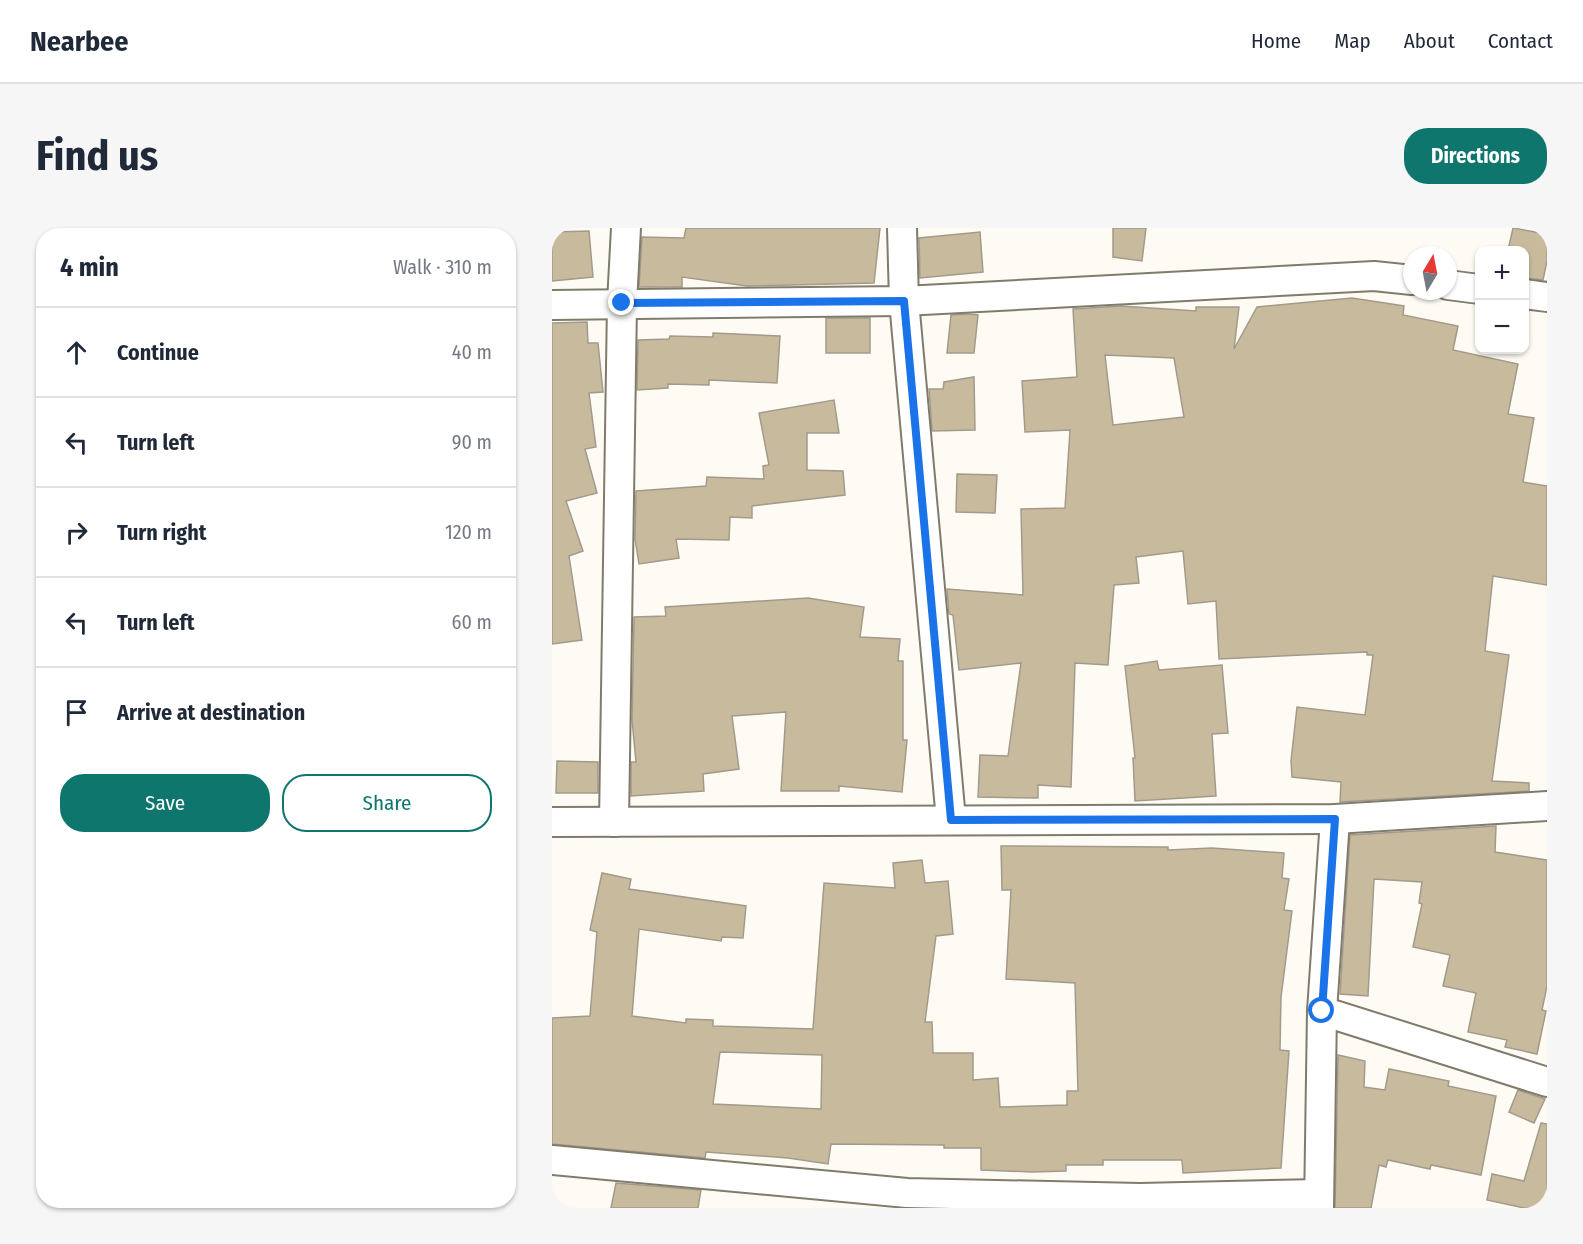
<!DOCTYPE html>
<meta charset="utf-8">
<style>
:root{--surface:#fff;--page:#f6f6f7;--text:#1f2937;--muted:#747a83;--line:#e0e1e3;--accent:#0f766e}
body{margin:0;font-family:"Fira Sans Condensed",sans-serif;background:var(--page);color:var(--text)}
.controls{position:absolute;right:18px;top:18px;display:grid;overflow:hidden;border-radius:12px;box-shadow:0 2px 4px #0004}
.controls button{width:54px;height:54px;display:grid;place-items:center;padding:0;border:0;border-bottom:2px solid var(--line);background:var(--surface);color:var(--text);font:30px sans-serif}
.compass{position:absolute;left:851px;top:18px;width:54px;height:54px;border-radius:50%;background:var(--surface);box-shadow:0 2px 4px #0004;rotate:10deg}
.stop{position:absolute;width:18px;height:18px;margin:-14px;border:4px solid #1a73e8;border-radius:50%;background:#fff}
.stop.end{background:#1a73e8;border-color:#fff;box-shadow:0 2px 6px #0008}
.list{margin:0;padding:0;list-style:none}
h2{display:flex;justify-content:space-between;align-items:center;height:78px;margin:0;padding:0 24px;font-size:26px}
h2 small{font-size:20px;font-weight:400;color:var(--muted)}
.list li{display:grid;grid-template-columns:39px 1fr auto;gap:18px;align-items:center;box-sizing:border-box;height:90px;padding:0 24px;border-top:2px solid var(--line)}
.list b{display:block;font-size:22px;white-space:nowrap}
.list em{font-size:20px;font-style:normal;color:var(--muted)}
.actions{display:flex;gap:12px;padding:18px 24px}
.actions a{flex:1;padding:14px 0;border:2px solid var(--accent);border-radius:24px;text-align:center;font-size:21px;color:var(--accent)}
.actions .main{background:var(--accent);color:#fff}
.icon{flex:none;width:33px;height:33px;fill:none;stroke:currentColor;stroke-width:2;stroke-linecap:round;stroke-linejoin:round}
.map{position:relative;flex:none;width:995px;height:980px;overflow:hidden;border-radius:24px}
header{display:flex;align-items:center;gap:36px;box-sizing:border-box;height:84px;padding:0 30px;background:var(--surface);border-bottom:2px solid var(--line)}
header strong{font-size:28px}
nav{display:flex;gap:33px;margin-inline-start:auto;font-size:21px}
.intro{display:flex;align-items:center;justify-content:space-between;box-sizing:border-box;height:144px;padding:0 36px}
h1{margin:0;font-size:42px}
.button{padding:15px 27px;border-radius:24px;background:var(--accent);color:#fff;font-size:21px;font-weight:700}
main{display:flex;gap:36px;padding:0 36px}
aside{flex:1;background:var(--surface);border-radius:24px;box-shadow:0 2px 4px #0004}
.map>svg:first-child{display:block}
</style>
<header>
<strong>Nearbee</strong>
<nav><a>Home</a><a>Map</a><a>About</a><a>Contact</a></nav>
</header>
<div class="intro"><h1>Find us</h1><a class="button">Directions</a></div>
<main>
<aside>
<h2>4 min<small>Walk · 310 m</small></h2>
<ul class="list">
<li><svg class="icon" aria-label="ahead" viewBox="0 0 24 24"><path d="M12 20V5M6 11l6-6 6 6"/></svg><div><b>Continue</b></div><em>40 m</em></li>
<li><svg class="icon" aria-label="left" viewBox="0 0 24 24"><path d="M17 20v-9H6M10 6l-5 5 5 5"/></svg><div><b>Turn left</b></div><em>90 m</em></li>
<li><svg class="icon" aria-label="right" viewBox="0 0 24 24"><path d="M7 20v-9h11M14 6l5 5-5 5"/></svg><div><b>Turn right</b></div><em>120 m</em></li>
<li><svg class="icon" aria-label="left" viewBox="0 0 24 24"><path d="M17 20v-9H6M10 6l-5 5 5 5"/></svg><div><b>Turn left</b></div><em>60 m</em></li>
<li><svg class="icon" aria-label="arrive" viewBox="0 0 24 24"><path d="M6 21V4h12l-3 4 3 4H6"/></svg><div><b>Arrive at destination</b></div></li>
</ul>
<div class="actions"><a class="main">Save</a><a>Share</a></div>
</aside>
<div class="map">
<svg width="995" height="980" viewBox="0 0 995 980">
<rect width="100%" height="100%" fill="#fefbf4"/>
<g fill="#c8ba9c" stroke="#a29b8c" stroke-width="1.5" fill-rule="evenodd">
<polygon points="134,0 328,0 322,55 195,58 130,49 130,59 87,59 90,9 132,10"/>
<polygon points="561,0 594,0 590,33 561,29"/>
<polygon points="961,0 995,6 995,33 991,52 972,50 972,22 956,22"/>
<polygon points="37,3 41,49 0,53 0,4"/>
<polygon points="428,4 431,44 368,50 367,10"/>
<path d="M800,70L852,78L851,87L906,98L901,122L966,136L956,186L982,190L971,254L995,258V357L941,348L933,423L957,427L940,553L977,555V563L788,574L789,554L740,549L739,533L745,479L813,487L821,427H815V424L667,431L664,373L636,376L631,323L584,329L587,355L562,357L556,437L523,435L519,559L486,557V570L426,569L428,527L456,528L469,435L407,442L401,387L397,386L395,361L471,367L469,281L513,280L518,202L473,204L470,153L525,149L521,81L569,78L644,83V79H687L682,121L705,79ZM553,127L622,130L632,189L561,197Z"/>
<polygon points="416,86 426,87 422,125 395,125 399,87"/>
<rect x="274" y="90" width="44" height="35"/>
<polygon points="35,94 36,115 46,115 51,164 37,165 44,219 33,221 45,265 14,273 31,323 17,328 30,412 0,416 0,95"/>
<polygon points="161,105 228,108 225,155 157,152 157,157 116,156 116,160 85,162 86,112 117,111 118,108 161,109"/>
<polygon points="422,149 423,202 380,203 377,161 391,161 392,154"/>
<polygon points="282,172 287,205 255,205 255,242 291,243 293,267 200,278 200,290 178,289 177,312 124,311 127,330 87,336 83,311 84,263 154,258 155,249 212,251 211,238 217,237 207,185"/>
<polygon points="405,246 445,247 443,285 404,284"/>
<polygon points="256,370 312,379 308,409 348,411 346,433 351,433 351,512 355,512 350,564 287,558 287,563 229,563 234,484 180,488 187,541 151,546 152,563 79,568 79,534 84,534 80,492 82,389 114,388 113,379"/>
<polygon points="605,433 607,442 670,437 676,505 660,506 664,568 583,573 581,530 583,530 573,438"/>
<polygon points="5,533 46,534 46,565 4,565"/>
<polygon points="944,598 943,624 995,632 995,758 990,782 994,783 985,826 953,819 955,812 916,804 924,765 891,758 898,727 861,719 870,676 867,675 870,654 822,651 816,768 788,766 798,607"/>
<path d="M449,618L616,619V622L660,620L732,625L730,650L737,651L732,682L740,683L729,769L728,822L737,823L729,940L631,945L630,932H551V937H514V943L480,944L429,942V920H392V917L279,916L276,936L236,930L154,924L153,930L0,916V790L38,788L45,704L38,702L50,645L79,651L77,661L194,678L191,710L170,709L169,713L87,701L80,788L134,795V791L161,792V798L261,801L272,655L343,660L341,635L370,632L373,655L396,653L401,706L384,708L373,794H380L381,825H421V852L446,850L448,879L515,877V863H526L523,755L454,751L459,662H450ZM168,824L270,827L269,881L161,876Z"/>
<polygon points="786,827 813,833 812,859 833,862 837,841 897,853 896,858 944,868 929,947 879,937 878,941 836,932 834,939 827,937 819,980 783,980"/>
<polygon points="966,862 993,871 982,895 957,884"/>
<polygon points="989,895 995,896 995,980 972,980 935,972 940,946 972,953"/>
<polygon points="64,955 149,962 146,980 59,980"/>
</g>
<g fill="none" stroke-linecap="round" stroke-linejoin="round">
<g stroke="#817b6c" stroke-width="32">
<g id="minor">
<polyline points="350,0 352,73 399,592"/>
<polyline points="896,57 927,61"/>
<polyline points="972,66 995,69"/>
<polyline points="0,77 352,73 822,48 860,52"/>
<polyline points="0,594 783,591 995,578"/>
<polyline points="62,594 70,75 74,0"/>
<polyline points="770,783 995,854"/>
<polyline points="0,932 355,965 588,970 767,966"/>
<polyline points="767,980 770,783 783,591"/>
</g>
</g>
<use href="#minor" stroke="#fff" stroke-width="28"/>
</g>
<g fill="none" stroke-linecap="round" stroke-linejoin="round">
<polyline stroke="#1a73e8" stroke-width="8" points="70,75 352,73 399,592 783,591 770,783"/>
</g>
</svg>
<div class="controls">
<button>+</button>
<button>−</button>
</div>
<svg class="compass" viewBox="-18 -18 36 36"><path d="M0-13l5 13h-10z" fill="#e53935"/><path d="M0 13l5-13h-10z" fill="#747a83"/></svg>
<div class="stop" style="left:770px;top:783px"></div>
<div class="stop end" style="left:70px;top:75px"></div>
</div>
</main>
